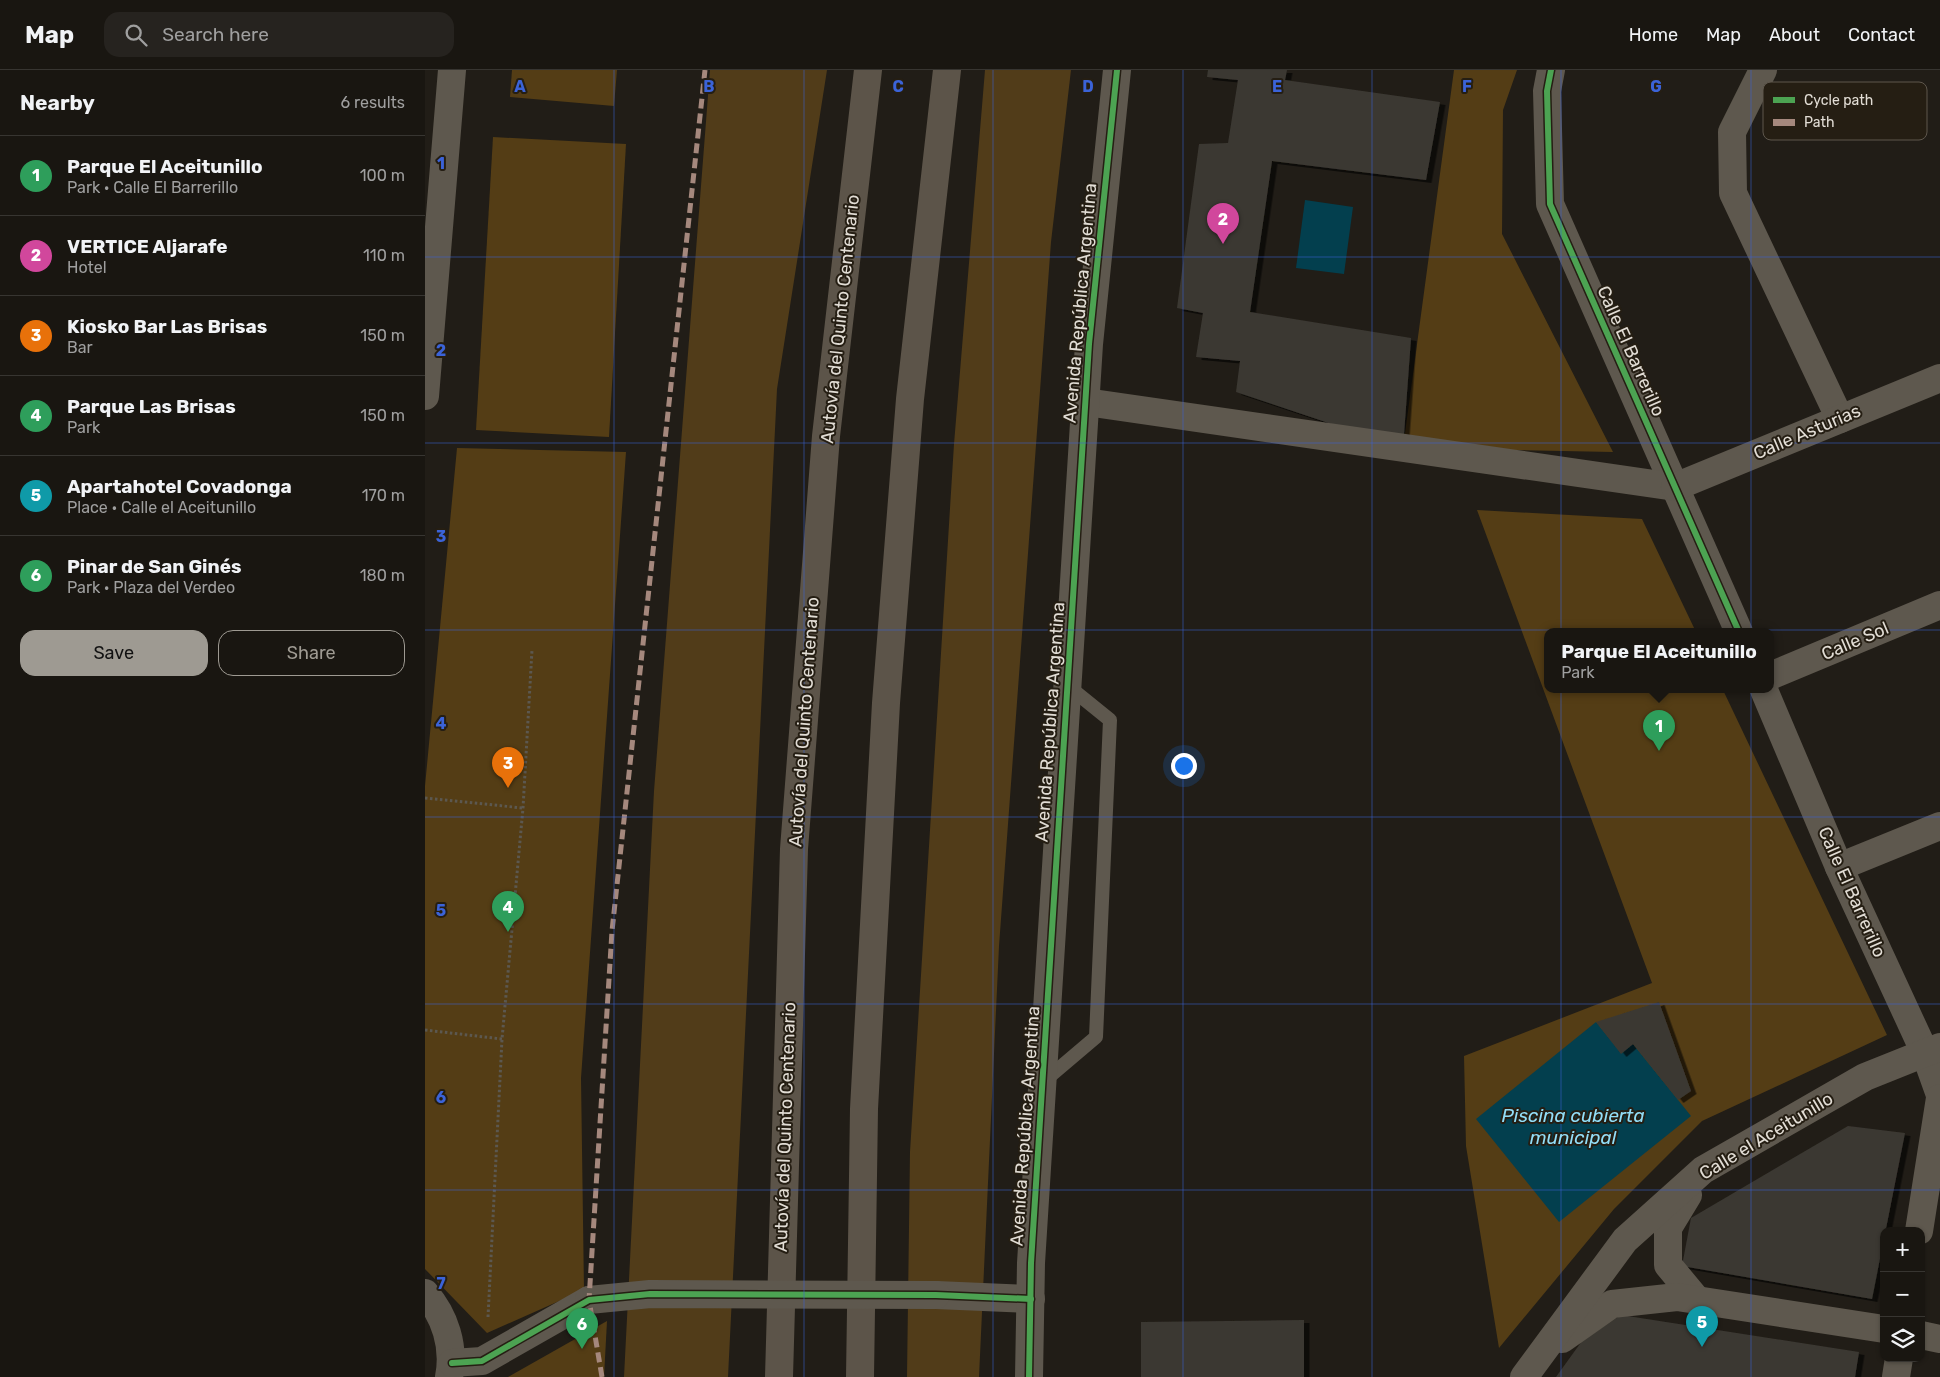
<!DOCTYPE html>
<meta charset="utf-8">
<style>
:root{--surface:#191611;--page:#26231f;--text:#f1f3f6;--muted:#9f9f9f;--line:#373531;--accent:#9e9a92}
body{margin:0;font-family:Rubik,sans-serif;background:var(--page);color:var(--text)}
.controls{position:absolute;right:15px;bottom:15px;display:grid;overflow:hidden;border-radius:10px;box-shadow:0 1px 4px #0004}
.controls button{width:45px;height:45px;display:grid;place-items:center;padding:0;border:0;border-bottom:1px solid var(--line);background:var(--surface);color:var(--text);font:25px sans-serif}
.you{position:absolute;left:758px;top:695px;width:18px;height:18px;margin:-12px;border:4px solid #fff;border-radius:50%;background:#1a73e8;box-shadow:0 0 0 8px #1a73e833}
.badge{display:grid;place-items:center;width:32px;height:32px;border-radius:50%;background:var(--accent);color:#fff;font-size:16px;font-weight:700}
.pin{position:absolute;translate:-50% -41px;filter:drop-shadow(0 1px 2px #0008)}
.pin::after{content:'';position:absolute;top:26px;width:18px;height:15px;background:inherit;clip-path:polygon(0 0,100% 0,50% 100%)}
.popup{position:absolute;left:1119px;top:558px;width:230px;height:65px;box-sizing:border-box;display:grid;place-content:center;border-radius:10px;background:var(--surface);filter:drop-shadow(0 1px 4px #0005);font-size:16px;white-space:nowrap;color:var(--muted)}
.popup b{font-size:19px;color:var(--text)}
.popup::after{content:'';position:absolute;left:50%;top:100%;margin-left:-10px;border:10px solid transparent;border-top-color:var(--surface)}
.list{margin:0;padding:0;list-style:none}
h2{display:flex;justify-content:space-between;align-items:center;height:65px;margin:0;padding:0 20px;font-size:21px}
h2 small{font-size:16px;font-weight:400;color:var(--muted)}
.list li{display:grid;grid-template-columns:32px 1fr auto;gap:15px;align-items:center;box-sizing:border-box;height:80px;padding:0 20px;border-top:1px solid var(--line)}
.list b{display:block;font-size:19px;white-space:nowrap}
.list p{margin:0;font-size:16px;white-space:nowrap;color:var(--muted)}
.list em{font-size:16px;font-style:normal;color:var(--muted)}
.actions{display:flex;gap:10px;padding:15px 20px}
.actions a{flex:1;padding:11px 0;border:1px solid var(--accent);border-radius:15px;text-align:center;font-size:18px;color:var(--accent)}
.actions .main{background:var(--accent);color:#111}
.icon{flex:none;width:28px;height:28px;fill:none;stroke:currentColor;stroke-width:2;stroke-linecap:round;stroke-linejoin:round}
.map{position:relative;flex:none;width:1515px;height:1307px;overflow:hidden}
header{display:flex;align-items:center;gap:30px;box-sizing:border-box;height:70px;padding:0 25px;background:var(--surface);border-bottom:1px solid var(--line)}
header strong{font-size:24px}
nav{display:flex;gap:28px;margin-inline-start:auto;font-size:18px}
.search{width:350px;height:45px;background:var(--page);display:flex;align-items:center;gap:12px;box-sizing:border-box;padding:0 18px;border-radius:15px;color:var(--muted);font-size:19px}
main{display:flex}
aside{flex:1;background:var(--surface)}
.map>svg:first-child{display:block}
</style>
<header>
<strong>Map</strong>
<div class="search"><svg class="icon" aria-label="search" viewBox="0 0 24 24"><circle cx="10" cy="10" r="6"/><path d="M15 15l6 6"/></svg>Search here</div>
<nav><a>Home</a><a>Map</a><a>About</a><a>Contact</a></nav>
</header>
<main>
<aside>
<h2>Nearby<small>6 results</small></h2>
<ul class="list">
<li><span class="badge" style="background:#2e9e5b">1</span><div><b>Parque El Aceitunillo</b><p>Park · Calle El Barrerillo</p></div><em>100 m</em></li>
<li><span class="badge" style="background:#d1479c">2</span><div><b>VERTICE Aljarafe</b><p>Hotel</p></div><em>110 m</em></li>
<li><span class="badge" style="background:#e8710a">3</span><div><b>Kiosko Bar Las Brisas</b><p>Bar</p></div><em>150 m</em></li>
<li><span class="badge" style="background:#2e9e5b">4</span><div><b>Parque Las Brisas</b><p>Park</p></div><em>150 m</em></li>
<li><span class="badge" style="background:#0f9aa8">5</span><div><b>Apartahotel Covadonga</b><p>Place · Calle el Aceitunillo</p></div><em>170 m</em></li>
<li><span class="badge" style="background:#2e9e5b">6</span><div><b>Pinar de San Ginés</b><p>Park · Plaza del Verdeo</p></div><em>180 m</em></li>
</ul>
<div class="actions"><a class="main">Save</a><a>Share</a></div>
</aside>
<div class="map">
<svg width="1515" height="1307" viewBox="0 0 1515 1307">
<defs>
<filter id="shadow"><feDropShadow dx="5.5" dy="3" stdDeviation="0" flood-color="#0009"/></filter>
</defs>
<rect width="100%" height="100%" fill="#211d17"/>
<g fill="#543d15">
<polygon points="87,0 192,0 189,36 85,27"/>
<polygon points="1029,0 1092,0 1078,40 1077,164 1188,382 978,378"/>
<polygon points="68,67 201,74 184,367 51,360"/>
<polygon points="32,378 201,382 156,1008 159,1220 62,1263 0,1199 0,716"/>
<polygon points="1052,440 1217,449 1271,562 1123,562 1123,620 1298,620 1462,965 1277,1051 1189,1139 1074,1278 1041,1076 1039,986 1227,913"/>
<polygon points="182,1251 179,1307 83,1307"/>
</g>
<g fill="#513c19">
<polygon points="285,0 402,0 352,319 303,1307 199,1307 229,721"/>
<polygon points="560,0 646,0 626,172 574,876 554,1307 482,1307 485,1082 529,374"/>
</g>
<g fill="#033f4e">
<polygon points="880,130 928,137 919,204 871,198"/>
<polygon points="1171,952 1196,983 1208,974 1266,1046 1134,1152 1051,1049"/>
</g>
<g fill="#3b3832" filter="url(#shadow)">
<polygon points="783,0 862,0 860,10 1015,32 1001,110 847,91 825,242 986,268 978,378 811,322 815,291 771,287 778,243 752,238 774,74 803,73 813,10 782,7"/>
<polygon points="1234,932 1266,1021 1253,1030 1208,974 1196,984 1171,952"/>
<polygon points="1423,1056 1480,1063 1447,1229 1257,1196 1266,1148"/>
<polygon points="1196,1245 1434,1282 1430,1307 1131,1307 1157,1271"/>
<polygon points="879,1250 879,1307 716,1307 716,1252"/>
</g>
<g fill="none" stroke-linecap="round" stroke-linejoin="round">
<g stroke="#5c5850" stroke-width="3" stroke-dasharray="2.5 2.5" stroke-linecap="butt">
<polyline points="0,728 98,738"/>
<polyline points="0,960 77,969"/>
<polyline points="63,1247 77,969 98,738 107,580"/>
</g>
<polyline stroke="#5e584e" stroke-width="14" points="618,1012 671,967 685,650 643,616"/>
<g stroke="#5e584e" stroke-width="28">
<polyline points="1126,0 1122,21 1125,134 1314,562"/>
<polyline points="1338,0 1307,62 1308,123 1415,349"/>
<polyline points="0,326 27,0"/>
<polyline points="661,332 1250,417"/>
<polyline points="1250,417 1515,308"/>
<polyline points="1345,606 1515,535"/>
<polyline points="1339,620 1414,797 1500,983 1515,1025"/>
<polyline points="1414,797 1515,756"/>
<polyline points="1263,1125 1243,1158 1243,1195 1272,1230"/>
<polyline points="1494,1161 1515,1028"/>
<path d="M0,1223C20,1246 30,1276 24,1307"/>
<polyline points="511,1225 606,1229"/>
<polyline points="1496,1265 1515,1269"/>
<polyline points="1137,1269 1187,1234 1252,1227 1459,1259"/>
<polyline points="27,1293 57,1291 164,1230"/>
<polyline points="604,1307 606,1193 664,274 692,0"/>
<polyline points="1099,1307 1200,1170 1278,1100 1440,1007 1515,977"/>
<polyline points="1471,1307 1474,1288"/>
</g>
<g stroke="#5c5449" stroke-width="28">
<polyline points="354,1307 369,779 401,366 443,0"/>
<polyline points="435,1307 439,1039 461,633 485,329 522,0"/>
</g>
<polyline stroke="#5e584e" stroke-width="28" points="164,1230 225,1224 511,1225"/>
<polyline stroke="#a5887d" stroke-width="5" stroke-dasharray="10 5" stroke-linecap="butt" points="177,1307 164,1230 187,861 280,0"/>
<g stroke="#251e13" stroke-width="9">
<g id="cycleway">
<polyline points="1126,0 1122,21 1125,134 1314,562"/>
<polyline points="27,1293 57,1291 164,1230 225,1224 511,1225 606,1229"/>
<polyline points="604,1307 606,1193 664,274 692,0"/>
</g>
</g>
<use href="#cycleway" stroke="#4ca352" stroke-width="6"/>
</g>
<path fill="none" stroke="#3b63d8" stroke-width="1" stroke-opacity="0.55" d="M189,0V1307M379,0V1307M568,0V1307M758,0V1307M947,0V1307M1136,0V1307M1326,0V1307M0,187H1515M0,373H1515M0,560H1515M0,747H1515M0,934H1515M0,1120H1515"/>
<g text-anchor="middle" stroke-width="4" stroke-linejoin="round" paint-order="stroke">
<g font-size="18" fill="#e2ddd5" stroke="#251e13">
<text transform="translate(655 233) rotate(-85)" y="6">Avenida República Argentina</text>
<text transform="translate(415 249) rotate(-84)" y="6">Autovía del Quinto Centenario</text>
<text transform="translate(1206 281) rotate(66)" y="6">Calle El Barrerillo</text>
<text transform="translate(1382 362) rotate(-23)" y="6">Calle Asturias</text>
<text transform="translate(1430 571) rotate(-23)" y="6">Calle Sol</text>
<text transform="translate(379 652) rotate(-86)" y="6">Autovía del Quinto Centenario</text>
<text transform="translate(625 652) rotate(-86)" y="6">Avenida República Argentina</text>
<text transform="translate(1427 822) rotate(66)" y="6">Calle El Barrerillo</text>
<text transform="translate(600 1056) rotate(-86)" y="6">Avenida República Argentina</text>
<text transform="translate(360 1057) rotate(-88)" y="6">Autovía del Quinto Centenario</text>
<text transform="translate(1341 1066) rotate(-31)" y="6">Calle el Aceitunillo</text>
</g>
<g font-size="19" font-style="italic" fill="#92def8" stroke="#251e13">
<text x="1148" y="1052">Piscina cubierta<tspan x="1148" dy="22">municipal</tspan></text>
</g>
</g>
<rect x="1338" y="12" width="164" height="58" rx="8" fill="#251e13" stroke="#5e574d" stroke-width="1"/>
<rect x="1348" y="27" width="22" height="6" fill="#4ca352"/>
<rect x="1348" y="49" width="22" height="7" fill="#a5887d"/>
<g font-size="14" fill="#e2ddd5">
<text x="1379" y="35">Cycle path</text>
<text x="1379" y="57">Path</text>
</g>
<g font-size="16" text-anchor="middle" font-weight="bold" fill="#3b63d8" stroke="#251e13" stroke-width="4" stroke-linejoin="round" paint-order="stroke">
<text x="95" y="22">A</text>
<text x="284" y="22">B</text>
<text x="473" y="22">C</text>
<text x="663" y="22">D</text>
<text x="852" y="22">E</text>
<text x="1042" y="22">F</text>
<text x="1231" y="22">G</text>
<text x="16" y="99">1</text>
<text x="16" y="286">2</text>
<text x="16" y="472">3</text>
<text x="16" y="659">4</text>
<text x="16" y="846">5</text>
<text x="16" y="1033">6</text>
<text x="16" y="1219">7</text>
</g>
</svg>
<div class="controls">
<button>+</button>
<button>−</button>
<button><svg class="icon" aria-label="layers" viewBox="0 0 24 24"><path d="M12 4l9 5-9 5-9-5zM3 14l9 5 9-5"/></svg></button>
</div>
<div class="you"></div>
<div class="pin badge" style="left:1234px;top:681px;background:#2e9e5b">1</div>
<div class="popup"><b>Parque El Aceitunillo</b>Park</div>
<div class="pin badge" style="left:798px;top:174px;background:#d1479c">2</div>
<div class="pin badge" style="left:83px;top:718px;background:#e8710a">3</div>
<div class="pin badge" style="left:83px;top:862px;background:#2e9e5b">4</div>
<div class="pin badge" style="left:1277px;top:1277px;background:#0f9aa8">5</div>
<div class="pin badge" style="left:157px;top:1279px;background:#2e9e5b">6</div>
</div>
</main>
